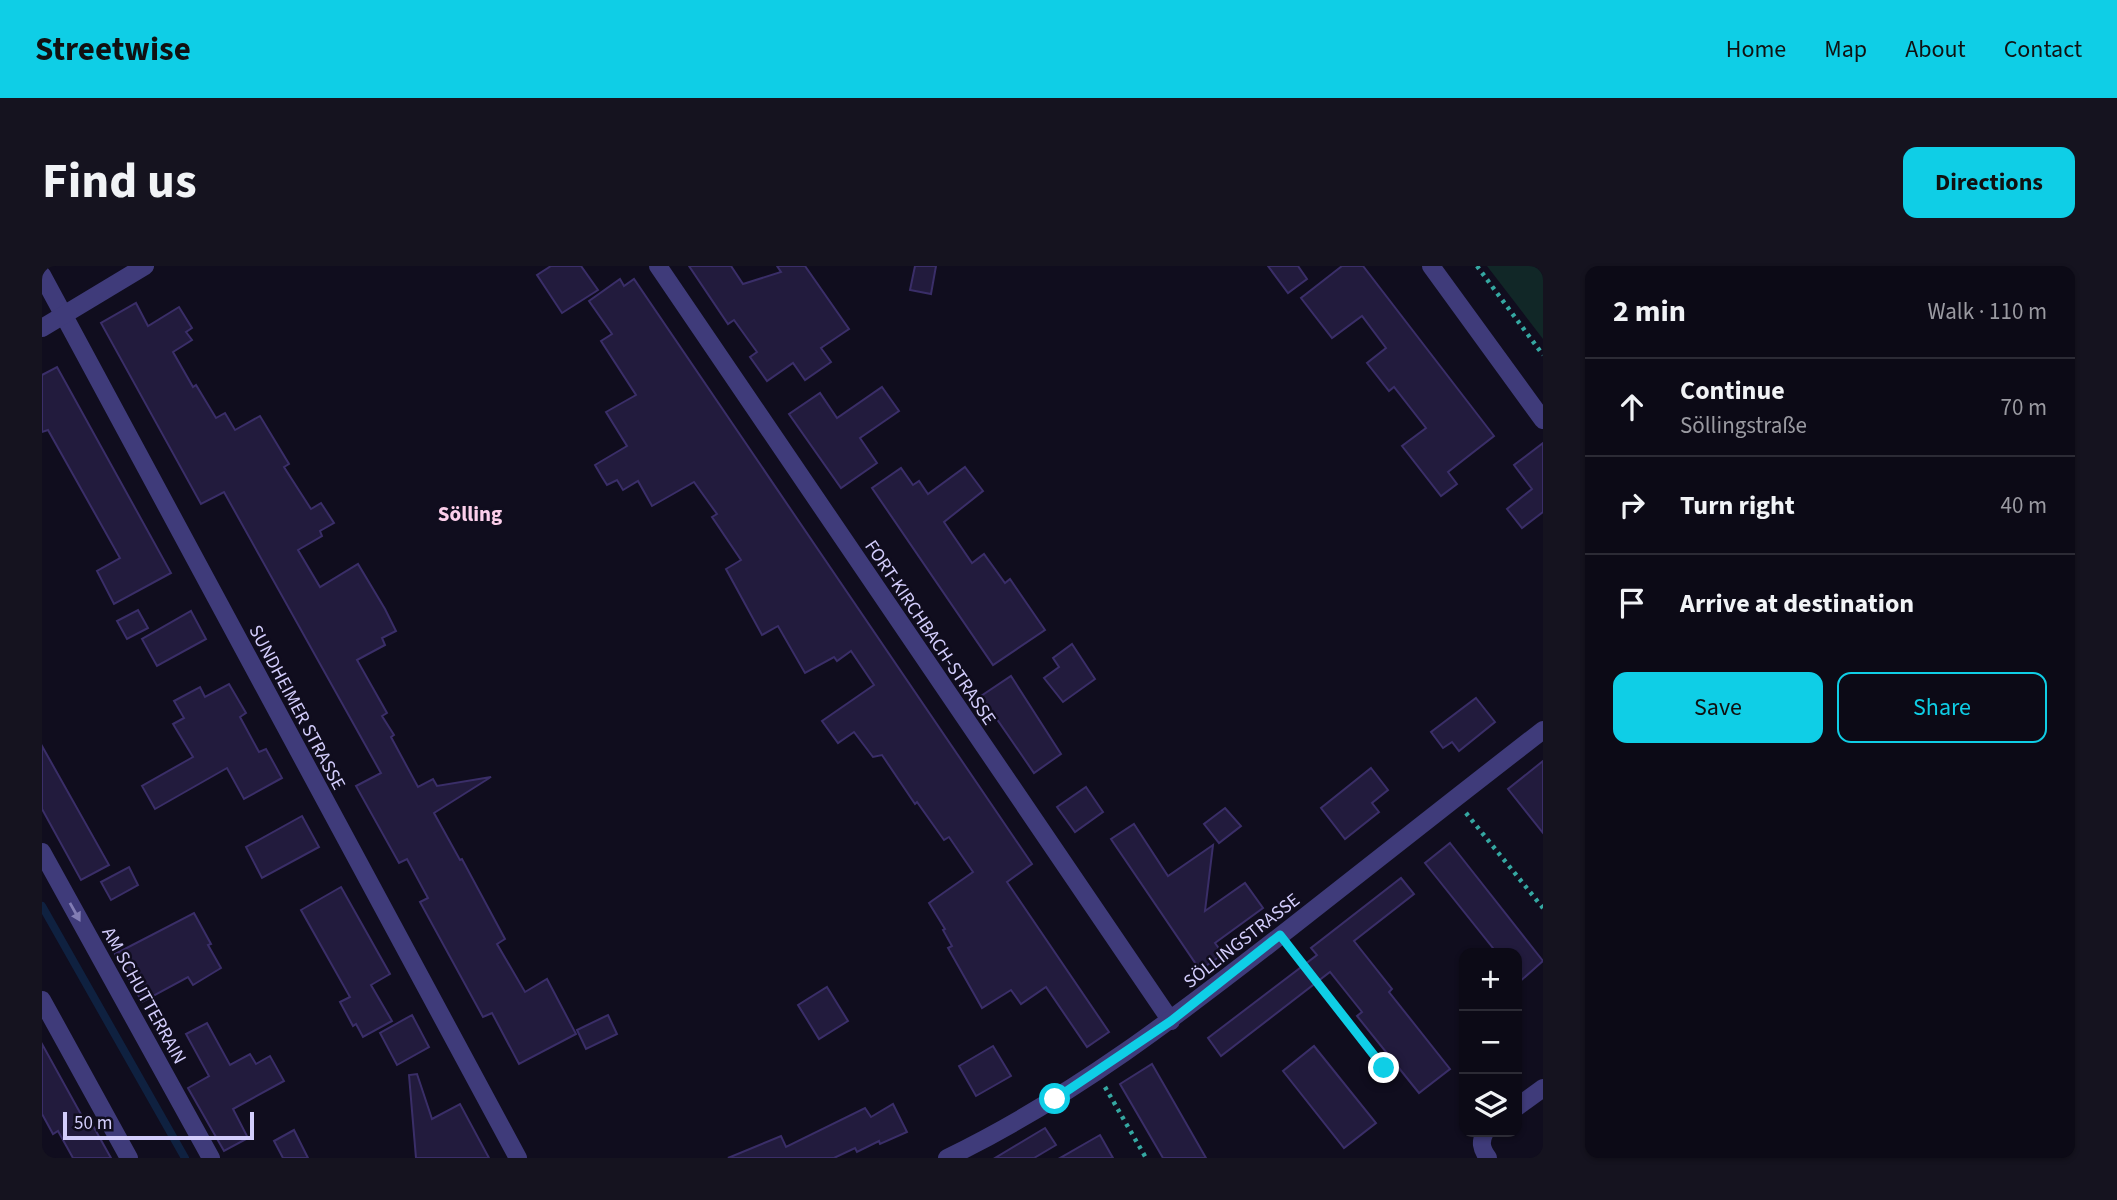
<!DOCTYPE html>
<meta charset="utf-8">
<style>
:root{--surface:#0c0a16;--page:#15131f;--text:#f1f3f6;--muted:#9a9aa1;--line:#2c2b35;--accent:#0fcee6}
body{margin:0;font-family:"Source Sans 3",sans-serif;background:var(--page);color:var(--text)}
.controls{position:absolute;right:21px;bottom:21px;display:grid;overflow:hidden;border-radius:14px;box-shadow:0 2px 5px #0004}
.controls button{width:63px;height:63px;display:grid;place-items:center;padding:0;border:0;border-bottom:2px solid var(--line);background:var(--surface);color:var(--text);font:35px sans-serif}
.scale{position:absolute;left:21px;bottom:18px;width:191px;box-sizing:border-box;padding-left:7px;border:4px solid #d3cdfc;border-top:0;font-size:19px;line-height:24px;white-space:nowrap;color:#d3cdfc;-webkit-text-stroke:5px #100d1e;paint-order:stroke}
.stop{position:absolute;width:21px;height:21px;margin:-16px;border:5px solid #0fcee6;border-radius:50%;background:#fff}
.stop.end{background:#0fcee6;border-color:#fff;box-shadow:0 2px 7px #0008}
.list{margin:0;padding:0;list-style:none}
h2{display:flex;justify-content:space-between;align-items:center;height:91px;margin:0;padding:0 28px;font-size:30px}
h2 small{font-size:23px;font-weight:400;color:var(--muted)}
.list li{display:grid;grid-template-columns:46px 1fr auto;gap:21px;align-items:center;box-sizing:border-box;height:98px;padding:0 28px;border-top:2px solid var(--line)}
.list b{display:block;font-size:26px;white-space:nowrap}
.list p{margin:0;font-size:23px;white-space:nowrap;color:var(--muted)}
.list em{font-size:23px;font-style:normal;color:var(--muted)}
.actions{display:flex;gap:14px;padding:21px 28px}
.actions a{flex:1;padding:16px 0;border:2px solid var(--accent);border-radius:14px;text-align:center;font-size:24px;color:var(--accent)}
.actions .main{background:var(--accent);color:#111}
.icon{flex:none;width:38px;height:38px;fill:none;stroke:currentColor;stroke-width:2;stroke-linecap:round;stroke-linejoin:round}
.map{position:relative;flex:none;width:1501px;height:892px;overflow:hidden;border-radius:14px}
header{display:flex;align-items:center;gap:42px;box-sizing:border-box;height:98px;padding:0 35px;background:var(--accent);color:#111}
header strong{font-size:33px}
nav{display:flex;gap:38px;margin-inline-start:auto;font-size:24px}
.intro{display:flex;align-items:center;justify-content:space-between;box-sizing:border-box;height:168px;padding:0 42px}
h1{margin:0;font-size:49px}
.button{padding:18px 32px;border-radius:14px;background:var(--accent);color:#111;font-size:24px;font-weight:700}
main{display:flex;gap:42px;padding:0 42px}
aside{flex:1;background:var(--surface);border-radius:14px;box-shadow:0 2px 5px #0004}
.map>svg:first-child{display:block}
</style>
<header>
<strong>Streetwise</strong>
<nav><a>Home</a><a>Map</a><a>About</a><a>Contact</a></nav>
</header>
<div class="intro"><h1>Find us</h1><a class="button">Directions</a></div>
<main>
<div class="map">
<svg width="1501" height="892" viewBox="0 0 1501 892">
<rect width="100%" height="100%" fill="#100d1e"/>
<polygon fill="#112727" points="1445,0 1501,0 1501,73"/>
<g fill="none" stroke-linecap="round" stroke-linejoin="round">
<polyline stroke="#0f2140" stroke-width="8" points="0,640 143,892"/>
</g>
<g fill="#221b3d" stroke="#3a2e68" stroke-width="2">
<polygon points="509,0 539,0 556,24 520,47 495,9"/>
<polygon points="647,0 689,0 701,18 739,6 735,0 763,0 807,63 779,82 789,96 763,114 751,97 725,115 708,91 715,86 692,54 686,58"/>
<polygon points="873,0 894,0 889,28 868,24"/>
<polygon points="1226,0 1256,0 1265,13 1246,27"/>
<polygon points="1300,0 1321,0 1452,170 1406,206 1415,218 1399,230 1360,180 1384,162 1352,121 1347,125 1325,97 1344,82 1320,50 1290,72 1259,32"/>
<polygon points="578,13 582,20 592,13 990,598 965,616 1067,766 1045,781 1004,721 979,738 969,724 940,742 906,682 910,680 901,664 903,663 887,637 931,606 907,571 902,574 875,536 873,538 840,489 831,491 812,466 796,477 780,455 832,419 809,385 795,395 792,391 763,407 736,360 720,369 684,303 699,294 670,251 675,248 652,216 610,240 596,215 581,224 575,214 565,219 560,211 553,199 585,180 564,146 594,129 559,75 570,68 547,35"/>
<polygon points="94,37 106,60 137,41 150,62 144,66 150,74 131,86 151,121 154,119 174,152 183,147 193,164 218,150 247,198 242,201 269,243 279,237 292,257 278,265 280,270 256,284 278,321 316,298 343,343 354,365 340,372 343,379 315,394 345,447 340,450 352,469 349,471 376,521 391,513 395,520 449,511 392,547 418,594 420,593 463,673 455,678 483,726 505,713 534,768 477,798 450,747 441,751 378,636 386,632 365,593 357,597 314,520 339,507 182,226 159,238 59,57"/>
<polygon points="15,101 129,307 72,338 55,305 78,292 6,164 0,166 0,109"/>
<polygon points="840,121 857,145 818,172 835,197 799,222 747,148 778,127 795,152"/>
<polygon points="1501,177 1501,246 1480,262 1465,243 1490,223 1472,199"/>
<polygon points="923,201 941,225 902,256 930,297 942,288 963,317 968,313 1003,364 951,399 830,222 859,202 871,219 877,215 886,228"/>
<polygon points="96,344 106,362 85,373 75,355"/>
<polygon points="149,345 164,373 115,400 100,373"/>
<polygon points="1030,378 1053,413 1021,436 1002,412 1017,401 1011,392"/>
<polygon points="969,410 1019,488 992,507 939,430"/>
<polygon points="187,418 204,447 198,451 217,486 224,483 240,512 202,533 185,502 113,543 100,520 151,491 131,458 142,452 132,435 158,421 163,431"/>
<polygon points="1434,432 1453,456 1417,485 1410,476 1401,482 1389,466"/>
<polygon points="0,480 67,599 39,614 0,543"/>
<polygon points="1501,495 1501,567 1466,523"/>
<polygon points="1329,502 1346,524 1330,537 1337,546 1303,573 1279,542"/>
<polygon points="1044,521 1061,546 1033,566 1015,541"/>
<polygon points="1183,542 1199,560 1177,577 1162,558"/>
<polygon points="260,550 277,581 220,612 204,581"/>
<polygon points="1092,558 1126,610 1171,579 1163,645 1203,617 1221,642 1173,677 1181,688 1158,704 1069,573"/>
<polygon points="1408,577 1501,695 1475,718 1475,687 1455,687 1383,597"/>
<polygon points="87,601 96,619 69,634 59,616"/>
<polygon points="1359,612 1372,628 1312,675 1350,723 1347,726 1408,803 1377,827 1315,750 1320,746 1288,706 1179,790 1166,772 1275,689 1269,682"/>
<polygon points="299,621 348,708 329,719 350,755 321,771 314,758 311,760 298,736 308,731 259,644"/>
<polygon points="152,647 169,678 166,679 179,702 151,719 146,711 100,736 73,688"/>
<polygon points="785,721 806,755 777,773 756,739"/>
<polygon points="370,749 387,781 355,799 338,767"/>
<polygon points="566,749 575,768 544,783 535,764"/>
<polygon points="165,757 188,799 208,788 214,798 228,790 242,815 191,843 206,872 182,885 146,822 167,810 144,768"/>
<polygon points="0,778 41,852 45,849 69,892 31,892 16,865 11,868 0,848"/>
<polygon points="951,780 969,810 934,830 917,800"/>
<polygon points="1272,780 1334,857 1302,882 1241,805"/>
<polygon points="1110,798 1125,824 1164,892 1121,892 1078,818"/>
<polygon points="375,808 390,853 418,838 447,892 374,892 367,809"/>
<polygon points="851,838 865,866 838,878 837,875 815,886 813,882 792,892 686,892 739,870 744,881 823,842 829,851"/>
<polygon points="1003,862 1014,879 992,892 953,892"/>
<polygon points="252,864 266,892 241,892 232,875"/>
<polygon points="1058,869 1071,892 1018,892"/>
</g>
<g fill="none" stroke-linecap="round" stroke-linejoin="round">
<g stroke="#35a8a2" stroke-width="4.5" stroke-dasharray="3.5 5" stroke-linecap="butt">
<polyline points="1435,0 1501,89"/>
<polyline points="1424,547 1501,642"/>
<polyline points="1250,684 1342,802"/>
<polyline points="1063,821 1104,892"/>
</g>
<g stroke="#3f3b7a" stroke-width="18">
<polyline points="616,0 1129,755"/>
<polyline points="1389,0 1501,154"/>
<polyline points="0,9 476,892"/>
<polyline points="0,62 103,0"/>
<polyline points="0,586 169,892"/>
<polyline points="0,734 87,892"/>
<polyline points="1475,841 1501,822"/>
<path d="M1443,866C1438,876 1439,882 1446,892"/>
<path d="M905,892C1031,831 1138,748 1247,663C1332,596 1416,530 1501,464"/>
</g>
</g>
<defs><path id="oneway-solid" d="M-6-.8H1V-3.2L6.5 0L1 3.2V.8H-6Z" transform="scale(1.75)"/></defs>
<use fill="#827db4" href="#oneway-solid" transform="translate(33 646) rotate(61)"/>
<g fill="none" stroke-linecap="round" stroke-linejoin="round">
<polyline stroke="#0fcee6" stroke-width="9" points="1013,833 1129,755 1238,669 1342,802"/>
</g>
<g text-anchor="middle" stroke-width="5" stroke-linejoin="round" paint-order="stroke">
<g font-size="19" fill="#d3cdfc" stroke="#100d1e">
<text transform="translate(889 366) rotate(56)" y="7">FORT-KIRCHBACH-STRASSE</text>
<text transform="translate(256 441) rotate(62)" y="7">SUNDHEIMER STRASSE</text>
<text transform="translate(1199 674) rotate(-38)" y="7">SÖLLINGSTRASSE</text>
<text transform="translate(103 729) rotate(61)" y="7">AM SCHUTTERRAIN</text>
</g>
<g font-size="21" font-weight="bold" fill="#fccfeb" stroke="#100d1e">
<text x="428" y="255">Sölling</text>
</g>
</g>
</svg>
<div class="controls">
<button>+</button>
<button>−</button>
<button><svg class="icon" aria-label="layers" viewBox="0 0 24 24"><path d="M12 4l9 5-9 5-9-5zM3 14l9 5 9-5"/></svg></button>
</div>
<div class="scale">50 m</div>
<div class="stop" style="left:1013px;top:833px"></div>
<div class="stop end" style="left:1342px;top:802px"></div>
</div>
<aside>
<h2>2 min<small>Walk · 110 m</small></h2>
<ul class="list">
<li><svg class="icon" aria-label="ahead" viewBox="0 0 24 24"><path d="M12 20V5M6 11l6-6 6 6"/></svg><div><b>Continue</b><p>Söllingstraße</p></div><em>70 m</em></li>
<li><svg class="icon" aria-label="right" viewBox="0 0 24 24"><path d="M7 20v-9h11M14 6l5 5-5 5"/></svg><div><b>Turn right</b></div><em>40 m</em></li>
<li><svg class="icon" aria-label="arrive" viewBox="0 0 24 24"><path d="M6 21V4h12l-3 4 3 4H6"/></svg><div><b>Arrive at destination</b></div></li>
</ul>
<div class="actions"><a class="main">Save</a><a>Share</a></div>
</aside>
</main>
